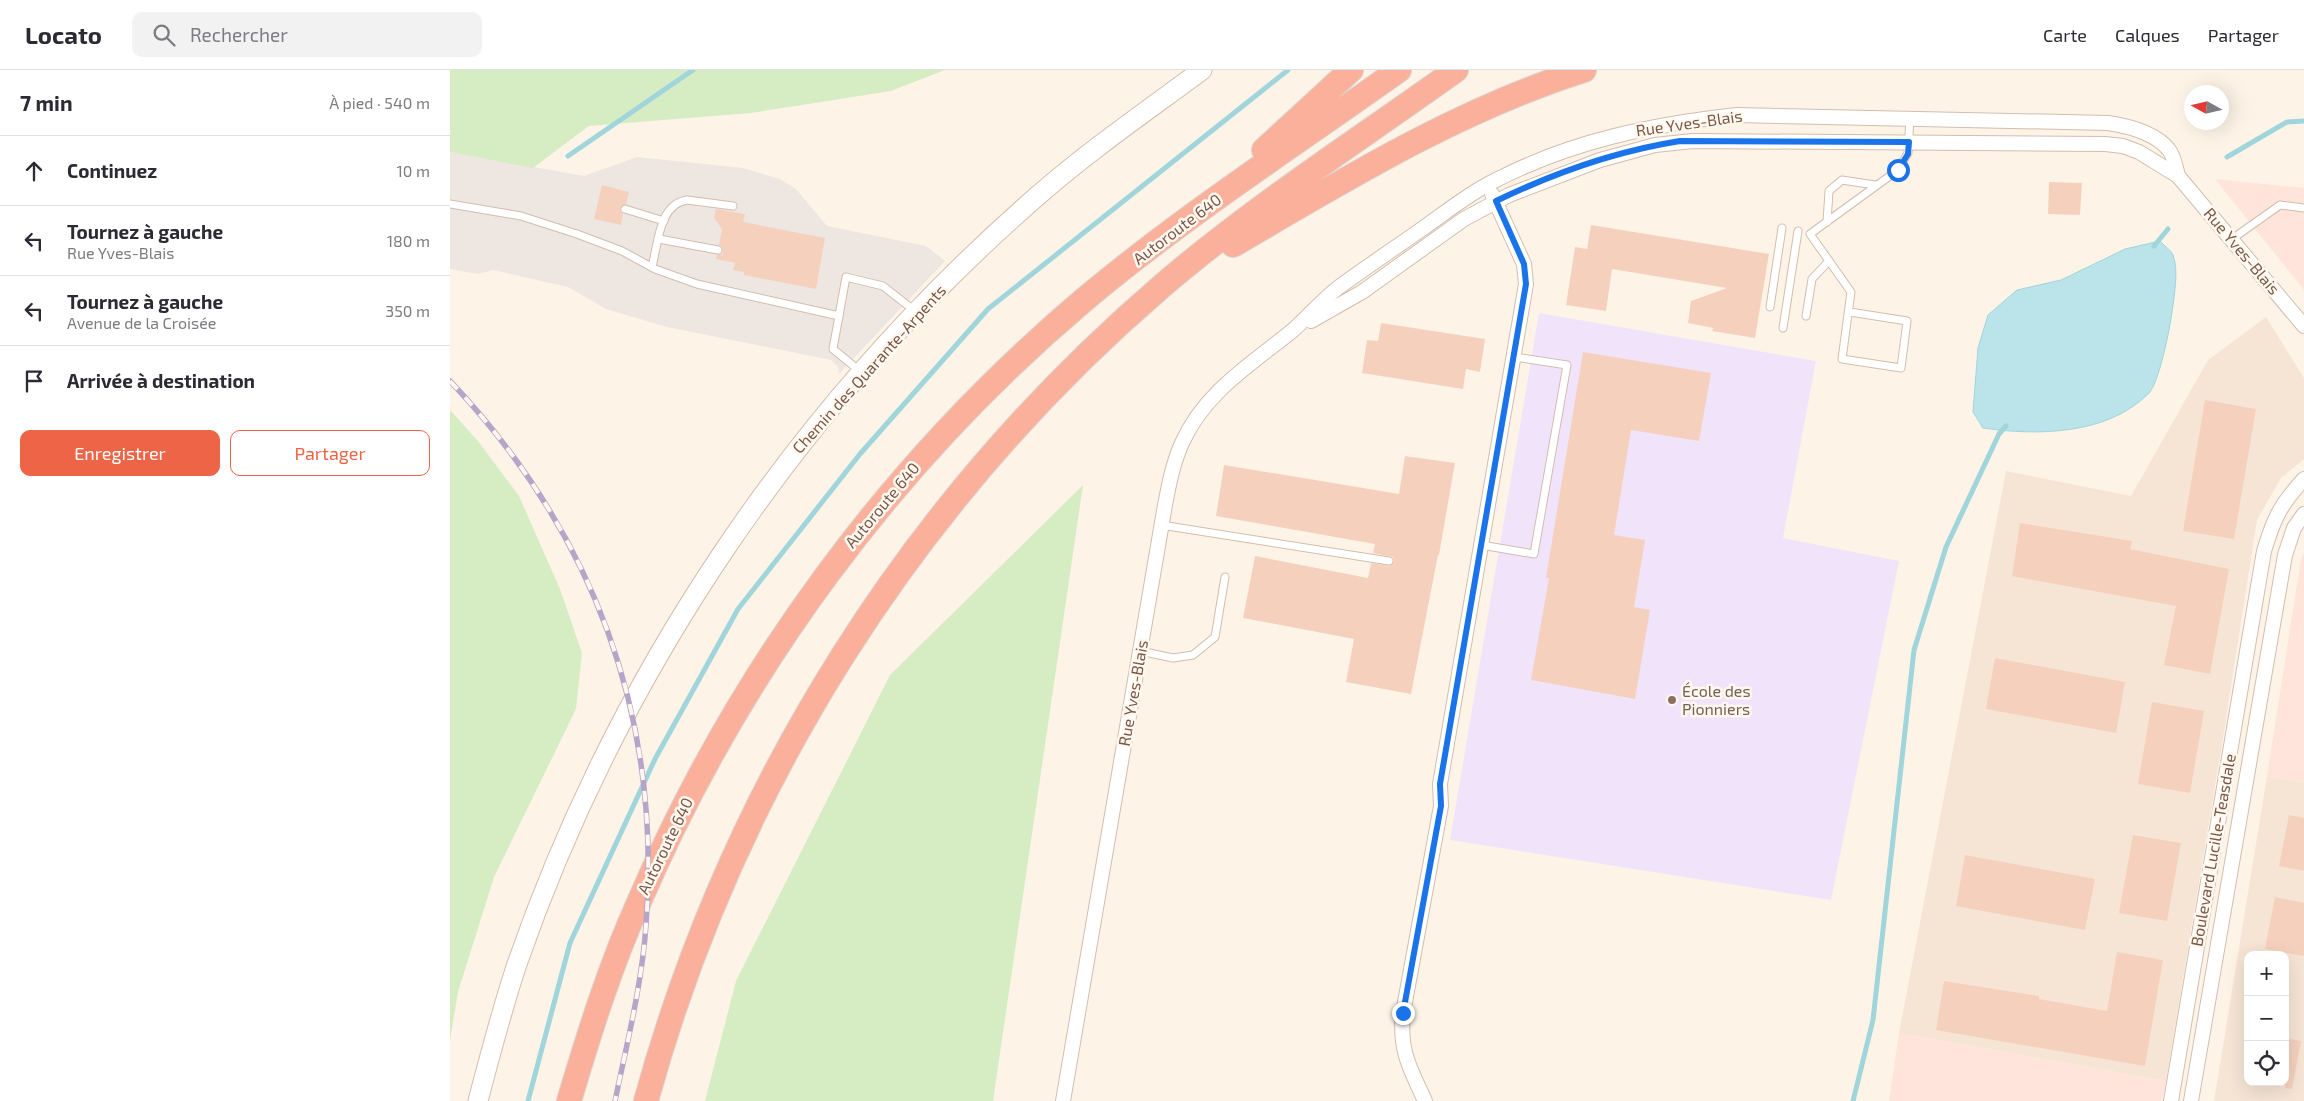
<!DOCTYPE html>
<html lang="fr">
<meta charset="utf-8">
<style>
:root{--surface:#fff;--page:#f2f2f3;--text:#2b2b33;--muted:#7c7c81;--line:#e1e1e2;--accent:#ed6446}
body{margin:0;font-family:"Exo 2",sans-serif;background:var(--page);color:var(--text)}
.controls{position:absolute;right:15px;bottom:15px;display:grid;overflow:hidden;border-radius:10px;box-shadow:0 5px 20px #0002}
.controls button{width:45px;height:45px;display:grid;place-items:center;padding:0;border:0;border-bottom:1px solid var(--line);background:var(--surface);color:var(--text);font:25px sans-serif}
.compass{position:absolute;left:1734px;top:15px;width:45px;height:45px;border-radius:50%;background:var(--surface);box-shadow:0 5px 20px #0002;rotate:278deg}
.stop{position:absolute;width:15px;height:15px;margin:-11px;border:4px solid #1a73e8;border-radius:50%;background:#fff}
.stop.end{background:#1a73e8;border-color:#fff;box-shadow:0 1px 5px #0008}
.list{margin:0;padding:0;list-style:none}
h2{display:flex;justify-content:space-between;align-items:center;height:65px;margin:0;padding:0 20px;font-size:21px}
h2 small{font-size:16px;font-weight:400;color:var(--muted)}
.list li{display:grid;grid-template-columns:32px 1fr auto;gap:15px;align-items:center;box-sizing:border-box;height:70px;padding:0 20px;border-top:1px solid var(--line)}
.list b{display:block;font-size:19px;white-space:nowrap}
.list p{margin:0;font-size:16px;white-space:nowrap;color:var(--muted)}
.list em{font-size:16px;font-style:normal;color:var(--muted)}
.actions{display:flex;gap:10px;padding:15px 20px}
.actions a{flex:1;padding:11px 0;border:1px solid var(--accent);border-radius:10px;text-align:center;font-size:18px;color:var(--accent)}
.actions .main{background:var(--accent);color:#fff}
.icon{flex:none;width:28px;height:28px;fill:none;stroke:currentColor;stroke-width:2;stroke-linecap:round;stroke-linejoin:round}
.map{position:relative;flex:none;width:1854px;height:1031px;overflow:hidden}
header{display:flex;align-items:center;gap:30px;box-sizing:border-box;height:70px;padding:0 25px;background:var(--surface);border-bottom:1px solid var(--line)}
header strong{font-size:24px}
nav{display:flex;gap:28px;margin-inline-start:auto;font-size:18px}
.search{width:350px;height:45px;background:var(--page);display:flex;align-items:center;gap:12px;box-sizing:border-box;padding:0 18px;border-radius:10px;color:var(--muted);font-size:19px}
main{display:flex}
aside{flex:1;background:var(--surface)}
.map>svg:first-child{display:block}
</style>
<header>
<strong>Locato</strong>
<div class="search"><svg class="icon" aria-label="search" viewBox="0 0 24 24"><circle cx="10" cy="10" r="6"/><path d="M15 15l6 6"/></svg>Rechercher</div>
<nav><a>Carte</a><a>Calques</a><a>Partager</a></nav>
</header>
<main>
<aside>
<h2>7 min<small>À pied · 540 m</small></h2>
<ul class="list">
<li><svg class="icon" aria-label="ahead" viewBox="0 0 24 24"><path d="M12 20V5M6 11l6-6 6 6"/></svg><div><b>Continuez</b></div><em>10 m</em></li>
<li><svg class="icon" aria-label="left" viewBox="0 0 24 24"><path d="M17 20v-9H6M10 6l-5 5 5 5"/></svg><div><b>Tournez à gauche</b><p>Rue Yves-Blais</p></div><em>180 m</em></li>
<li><svg class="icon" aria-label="left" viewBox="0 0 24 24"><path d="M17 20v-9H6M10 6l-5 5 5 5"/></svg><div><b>Tournez à gauche</b><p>Avenue de la Croisée</p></div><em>350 m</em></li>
<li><svg class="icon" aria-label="arrive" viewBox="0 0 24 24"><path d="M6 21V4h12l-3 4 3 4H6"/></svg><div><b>Arrivée à destination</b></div></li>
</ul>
<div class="actions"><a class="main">Enregistrer</a><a>Partager</a></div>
</aside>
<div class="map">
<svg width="1854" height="1031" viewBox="0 0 1854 1031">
<rect width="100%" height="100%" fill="#fdf4e7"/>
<g fill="#f6e5d5" fill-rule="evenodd">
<polygon points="1816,247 1854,308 1854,389 1831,408 1807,450 1774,662 1716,1011 1449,963 1556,401 1681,426 1758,290"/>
<path d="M1817,706L1854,713V1031H1764ZM1798,885H1835V1012H1798Z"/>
</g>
<g fill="#fee4da">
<polygon points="1765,109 1854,118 1854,220"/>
<polygon points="1854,483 1854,713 1817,706 1851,489"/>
<polygon points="1449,963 1716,1011 1712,1031 1439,1031"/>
</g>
<polygon fill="#eee6e1" points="0,82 134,106 187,87 293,98 330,109 346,119 377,156 476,176 495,191 389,304 388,297 381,290 217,257 156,239 118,217 43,200 28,204 0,199"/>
<polygon fill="#f1e4fa" points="1089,243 1366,291 1333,468 1449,491 1381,830 1000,770"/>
<g fill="#d6edc4">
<polygon points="0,0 495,0 441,21 301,43 139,56 83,98 0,82"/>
<polygon points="0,340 28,371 69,426 110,519 132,583 126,639 44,807 8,922 0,970"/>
<polygon points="633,415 543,1031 255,1031 286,911 440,605"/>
</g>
<path fill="#bae4e9" stroke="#9fd5db" d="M1710,171C1713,175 1721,180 1723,185C1729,200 1724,227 1722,242C1720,258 1709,313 1699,323C1658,365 1588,366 1533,358L1523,342L1528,278L1538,245L1567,220L1611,210L1675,179Z"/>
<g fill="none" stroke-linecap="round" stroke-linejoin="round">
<g stroke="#9fd5db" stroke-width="5">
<polyline points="118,86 243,0"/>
<polyline points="1777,87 1837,52 1854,51"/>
<polyline points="1704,176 1718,159"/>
<polyline points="78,1031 120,873 205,689 288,539 410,384 538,239 838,0"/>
<polyline points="1403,1031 1423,950 1464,580 1496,477 1549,364 1556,356"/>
</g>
</g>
<g fill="#f5d1bd">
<polygon points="1599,112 1632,113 1630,145 1598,144"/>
<polygon points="152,115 179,122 176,134 170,138 173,144 171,155 144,149"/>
<polygon points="266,139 295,144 293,152 375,168 366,219 294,205 294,202 283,200 285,193 266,189 267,185 272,184 273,180 269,175 272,159 264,148"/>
<polygon points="1141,155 1319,184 1305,268 1262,261 1263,258 1238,253 1241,231 1277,218 1162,199 1156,241 1116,235 1125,177 1137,179"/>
<polygon points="931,253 1035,269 1030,302 1016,299 1013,319 912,303 917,270 928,271"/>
<polygon points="1133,282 1261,303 1249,371 1181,360 1164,465 1195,470 1184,537 1200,540 1185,629 1081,610 1099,508 1096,508"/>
<polygon points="1755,330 1806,339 1784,469 1733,461"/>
<polygon points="955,386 1005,393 989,485 988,485 961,624 896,612 904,569 793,548 805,486 918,508 921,493 940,496 944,492 943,487 923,483 925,474 766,446 774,395 949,424"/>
<polygon points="1570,453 1682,471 1680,479 1779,499 1760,604 1714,595 1726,536 1562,506"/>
<polygon points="1545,588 1675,612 1666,663 1536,639"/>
<polygon points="1702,632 1754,641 1740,723 1688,714"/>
<polygon points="1839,745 1854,748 1854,801 1829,796"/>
<polygon points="1683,765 1731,773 1717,851 1669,843"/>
<polygon points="1515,785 1645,809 1635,860 1506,836"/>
<polygon points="1825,827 1854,833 1854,886 1815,879"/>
<polygon points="1667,882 1713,890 1695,996 1486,960 1494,911 1589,926 1589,929 1657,941"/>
<polygon points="1835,968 1851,971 1842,1019 1835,1018"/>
</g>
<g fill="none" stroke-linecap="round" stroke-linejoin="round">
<g stroke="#d3bdae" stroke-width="9">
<g id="lane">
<polyline points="0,134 71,146 127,164 172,181 205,199 247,214 389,246"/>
<polyline points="175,139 214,151"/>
<polyline points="1377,152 1379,121 1392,110 1425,115"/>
<polyline points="209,169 268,180"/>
<polyline points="1782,169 1830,135 1854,138"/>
<path d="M202,197C208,174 209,134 237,130L283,136"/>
<polyline points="1320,237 1332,158"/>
<polyline points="1400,242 1457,251 1451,298 1392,289 1401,222 1360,164 1448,100 1458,83 1460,48"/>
<polyline points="1356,246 1362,209 1379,191"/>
<polyline points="1333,258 1348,161"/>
<polyline points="411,302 383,279 396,207 433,216 466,242"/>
<polyline points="711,455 939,491"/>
<polyline points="1031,475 1084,484 1117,295 1065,287"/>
<polyline points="690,581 723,588 743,585 765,567 775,507"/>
</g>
</g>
<g stroke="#d3bdae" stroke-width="16">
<g id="street">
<polyline points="861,251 912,222 1014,149 1059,125 1150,90 1205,75 1243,71 1655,74 1673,76 1689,82 1728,106 1854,256"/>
<path d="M613,1031L715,435C719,414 723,393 732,373C754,323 801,294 842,261C858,247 872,230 889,217C915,198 942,180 969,161C995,143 1019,123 1048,109C1122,71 1204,54 1287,45L1658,53C1678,56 1705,62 1719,80C1724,86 1726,98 1728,106"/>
<path d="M975,1031C960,998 949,981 953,943L991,736L990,714L1076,214L1074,194L1042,124"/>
<path d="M1721,1031L1814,481C1824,448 1830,435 1854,409"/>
<polyline points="1741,1031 1835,485 1844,458 1854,444"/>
</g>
</g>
<g stroke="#d6bdab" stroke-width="21">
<path id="secondary" d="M28,1031C40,985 52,939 67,894C171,595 353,329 592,122C643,78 698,40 752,0"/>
</g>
<g stroke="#dcd4d0" stroke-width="26">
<g id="highway">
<polyline points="814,80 901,0"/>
<path d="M783,175C896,109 1008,40 1134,0"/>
<path d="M119,1031C139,964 160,896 189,832C289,600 442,392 635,229C734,146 844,75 949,0"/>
<path d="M196,1031C283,714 463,430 712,216C804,137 907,71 1006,0"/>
</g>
</g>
<use href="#lane" stroke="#fff" stroke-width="7"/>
<use href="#street" stroke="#fff" stroke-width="14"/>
<use href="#secondary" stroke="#fff" stroke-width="19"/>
<use href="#highway" stroke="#fbb09b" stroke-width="24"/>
<g stroke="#b6a4c9" stroke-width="5.5">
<path id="rail" d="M0,311C143,462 212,646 196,855C192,914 177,973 165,1031"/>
</g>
<use href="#rail" stroke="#fff8ef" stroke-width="4" stroke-dasharray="11" stroke-linecap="butt"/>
</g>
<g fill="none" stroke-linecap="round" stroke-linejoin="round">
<path stroke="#1a73e8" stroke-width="6" d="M953,943L991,736L990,714L1076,214L1074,194L1046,131C1104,103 1166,81 1230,71L1459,72L1458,84L1448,100"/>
</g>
<circle fill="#8d6e63" stroke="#fff8ef" stroke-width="2" cx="1222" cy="630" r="5"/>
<g text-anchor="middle" stroke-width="5" stroke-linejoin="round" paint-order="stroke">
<g font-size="16" fill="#795849" stroke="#fff8ef">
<text transform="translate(1239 53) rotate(-8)" y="6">Rue Yves-Blais</text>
<text transform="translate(727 159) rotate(-37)" y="6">Autoroute 640</text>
<text transform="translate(1792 181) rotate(50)" y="6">Rue Yves-Blais</text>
<text transform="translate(419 299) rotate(-48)" y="6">Chemin des Quarante-Arpents</text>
<text transform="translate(432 435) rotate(-50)" y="6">Autoroute 640</text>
<text transform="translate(683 623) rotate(-80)" y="6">Rue Yves-Blais</text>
<text transform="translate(215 776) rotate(-64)" y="6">Autoroute 640</text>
<text transform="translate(1763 780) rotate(-80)" y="6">Boulevard Lucille-Teasdale</text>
</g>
<g font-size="16" fill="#785e54" stroke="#fff8ef" text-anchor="start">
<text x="1232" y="627">École des<tspan x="1232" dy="18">Pionniers</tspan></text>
</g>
</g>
</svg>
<div class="controls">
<button>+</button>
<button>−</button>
<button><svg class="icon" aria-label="locate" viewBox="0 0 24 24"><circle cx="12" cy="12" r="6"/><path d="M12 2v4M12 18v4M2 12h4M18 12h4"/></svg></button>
</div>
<svg class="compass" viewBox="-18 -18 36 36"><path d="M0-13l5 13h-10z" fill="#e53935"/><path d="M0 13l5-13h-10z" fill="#7c7c81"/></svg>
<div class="stop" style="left:1448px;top:100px"></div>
<div class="stop end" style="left:953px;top:943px"></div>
</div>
</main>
